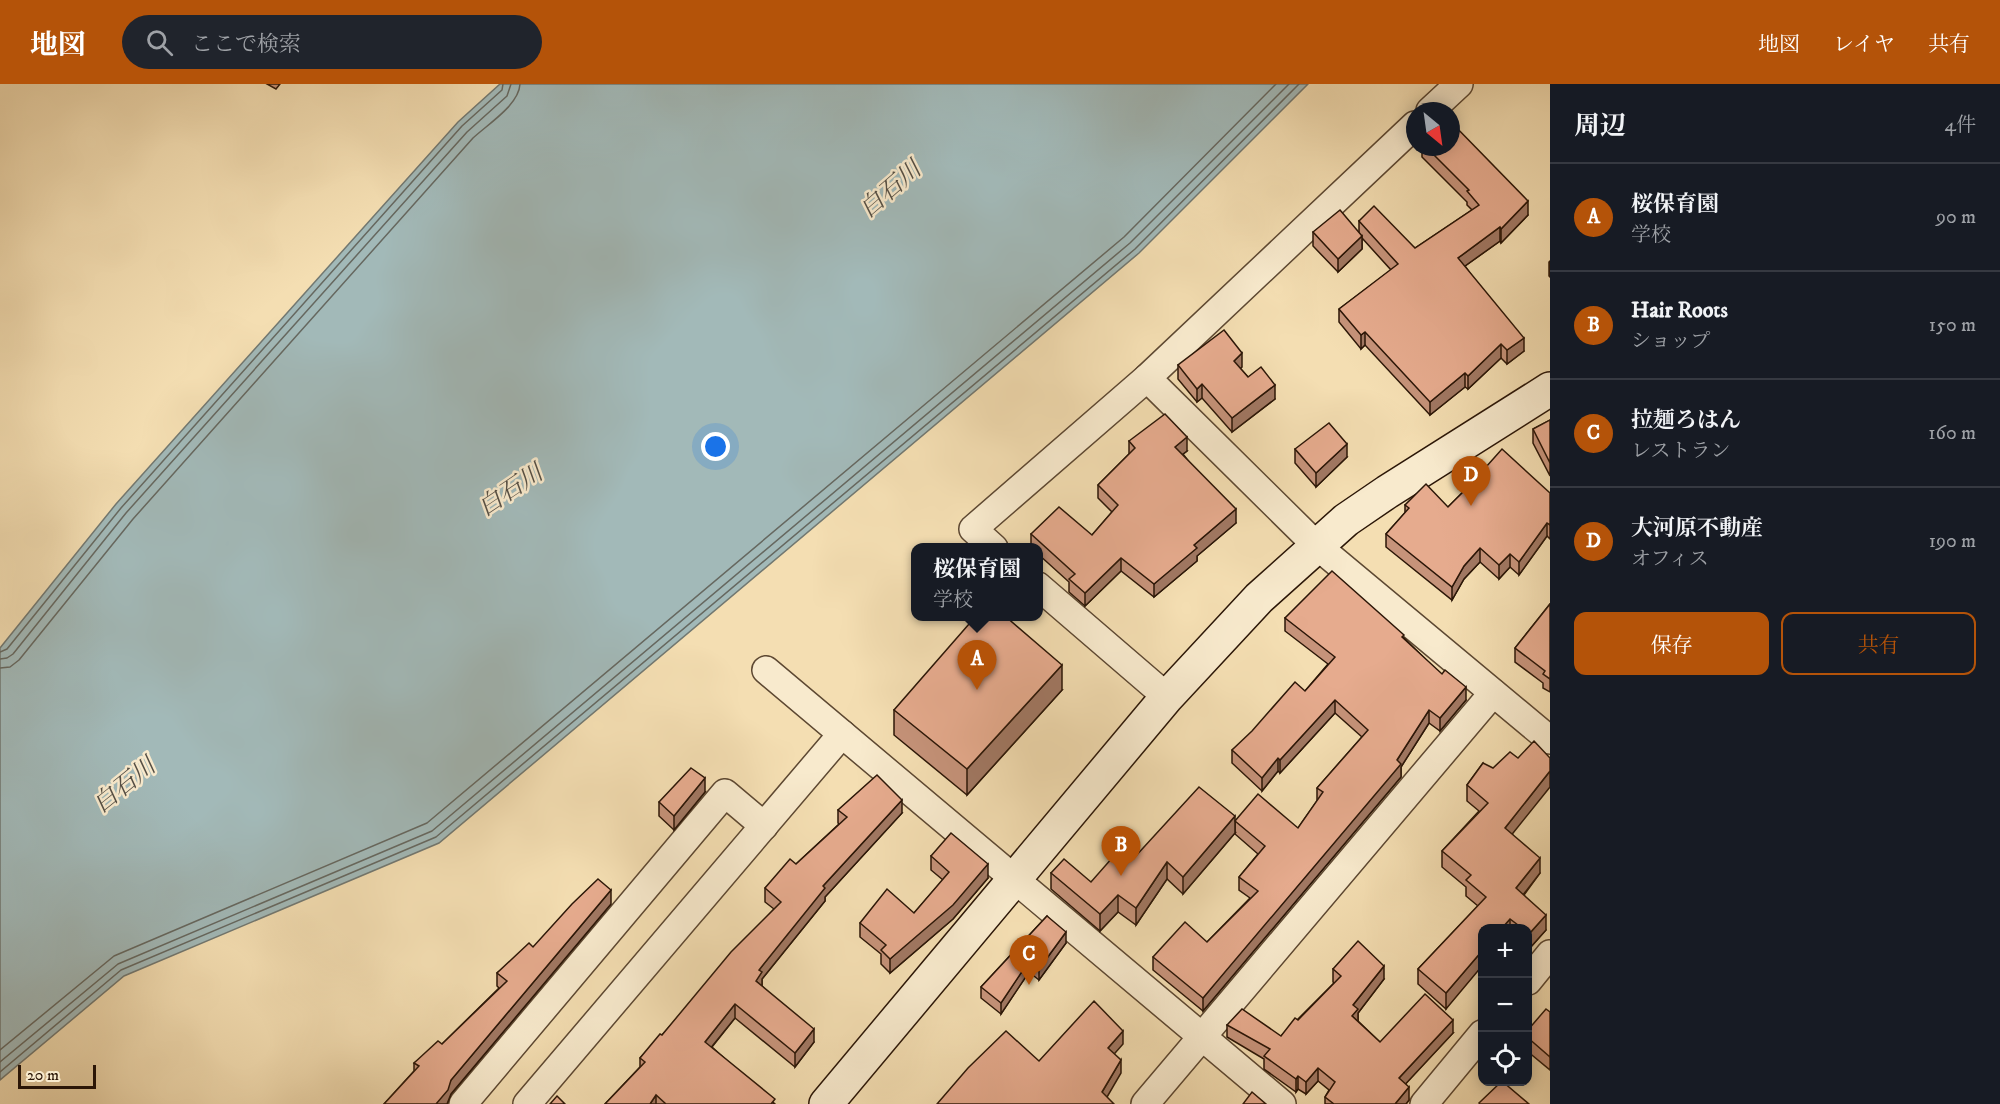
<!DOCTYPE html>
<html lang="ja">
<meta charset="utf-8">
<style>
:root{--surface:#171b24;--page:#20242c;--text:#f1f3f6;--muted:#9ea1a6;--line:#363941;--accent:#b45309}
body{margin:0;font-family:"IM FELL DW Pica","Noto Serif JP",serif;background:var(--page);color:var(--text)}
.controls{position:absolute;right:18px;bottom:18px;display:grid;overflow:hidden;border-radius:12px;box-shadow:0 3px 15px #0003}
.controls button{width:54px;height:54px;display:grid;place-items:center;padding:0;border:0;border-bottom:2px solid var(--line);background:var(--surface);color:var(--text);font:30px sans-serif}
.compass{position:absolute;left:1406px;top:18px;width:54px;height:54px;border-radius:50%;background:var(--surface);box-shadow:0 3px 15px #0003;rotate:151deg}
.scale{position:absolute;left:18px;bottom:15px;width:78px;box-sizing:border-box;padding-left:6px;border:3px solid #2b1607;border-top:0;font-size:16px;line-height:21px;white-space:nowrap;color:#2b1607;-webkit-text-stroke:4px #f8eacd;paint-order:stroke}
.you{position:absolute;left:716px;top:363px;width:21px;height:21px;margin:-15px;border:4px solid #fff;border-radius:50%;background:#1a73e8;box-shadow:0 0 0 9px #1a73e833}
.badge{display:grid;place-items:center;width:39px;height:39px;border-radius:50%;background:var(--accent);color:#fff;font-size:20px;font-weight:700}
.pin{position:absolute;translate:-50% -50px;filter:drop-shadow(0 2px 3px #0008)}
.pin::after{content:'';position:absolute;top:32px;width:21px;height:18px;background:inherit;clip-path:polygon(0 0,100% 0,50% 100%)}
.popup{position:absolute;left:911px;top:459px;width:132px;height:78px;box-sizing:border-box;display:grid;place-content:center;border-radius:12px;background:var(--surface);filter:drop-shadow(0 2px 4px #0005);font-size:20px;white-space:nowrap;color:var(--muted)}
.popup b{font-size:22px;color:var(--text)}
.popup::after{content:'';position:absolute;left:50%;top:100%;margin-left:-12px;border:12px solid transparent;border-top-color:var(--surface)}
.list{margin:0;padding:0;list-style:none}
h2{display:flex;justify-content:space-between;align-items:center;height:78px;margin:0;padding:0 24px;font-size:26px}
h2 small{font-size:20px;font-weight:400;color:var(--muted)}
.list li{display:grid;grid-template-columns:39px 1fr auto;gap:18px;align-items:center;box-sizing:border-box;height:108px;padding:0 24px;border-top:2px solid var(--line)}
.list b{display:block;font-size:22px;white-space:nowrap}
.list p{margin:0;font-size:20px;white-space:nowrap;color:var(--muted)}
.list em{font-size:20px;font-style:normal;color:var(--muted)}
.actions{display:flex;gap:12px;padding:18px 24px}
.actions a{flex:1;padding:14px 0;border:2px solid var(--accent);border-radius:12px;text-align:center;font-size:21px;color:var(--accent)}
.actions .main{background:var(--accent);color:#fff}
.icon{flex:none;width:33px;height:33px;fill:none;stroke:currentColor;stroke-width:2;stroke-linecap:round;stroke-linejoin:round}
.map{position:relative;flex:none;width:1550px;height:1020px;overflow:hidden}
header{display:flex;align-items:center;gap:36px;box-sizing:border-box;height:84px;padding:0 30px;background:var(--accent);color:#fff}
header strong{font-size:28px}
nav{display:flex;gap:33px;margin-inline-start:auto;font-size:21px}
.search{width:420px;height:54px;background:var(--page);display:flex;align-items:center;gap:15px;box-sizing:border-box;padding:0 21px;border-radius:33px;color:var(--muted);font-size:22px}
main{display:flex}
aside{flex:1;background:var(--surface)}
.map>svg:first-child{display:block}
</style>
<header>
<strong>地図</strong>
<div class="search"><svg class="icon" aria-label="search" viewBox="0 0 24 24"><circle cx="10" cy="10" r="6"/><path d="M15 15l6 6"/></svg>ここで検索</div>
<nav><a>地図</a><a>レイヤ</a><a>共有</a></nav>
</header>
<main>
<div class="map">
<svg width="1550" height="1020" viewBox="0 0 1550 1020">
<rect width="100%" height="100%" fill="#f4deb2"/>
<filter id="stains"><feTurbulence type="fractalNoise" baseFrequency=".00333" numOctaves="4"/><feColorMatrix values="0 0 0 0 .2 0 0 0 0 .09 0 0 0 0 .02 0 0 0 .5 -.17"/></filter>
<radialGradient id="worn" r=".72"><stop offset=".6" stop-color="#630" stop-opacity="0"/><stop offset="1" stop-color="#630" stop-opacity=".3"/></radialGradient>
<polygon fill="#a2b9b8" stroke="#727871" stroke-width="1.5" points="500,0 1308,0 1139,169 439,759 124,892 0,996 0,564 116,420 458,38"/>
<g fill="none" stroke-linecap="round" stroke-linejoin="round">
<g stroke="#666860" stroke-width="1.5">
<polyline points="0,568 7,565 121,424 462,42 502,6 503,0"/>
<polyline points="0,575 7,574 13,570 126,429 467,48 507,12 511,0"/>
<path d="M0,584L10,583L19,576L133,435L473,54C488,40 519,21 520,0"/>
<polyline points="0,966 114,872 427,739 1124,153 1276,0"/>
<polyline points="0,978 118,880 432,747 1130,159 1289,0"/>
<polyline points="0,988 121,886 436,753 1135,165 1299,0"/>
</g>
<g stroke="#5d4832" stroke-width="30">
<g id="street">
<polyline points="1430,27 1459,0"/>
<polyline points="1415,41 1147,294 1316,461 1550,656"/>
<polyline points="994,464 973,445 1147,294"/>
<polyline points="1038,502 1167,613"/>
<polyline points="766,586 1282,1020"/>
<polyline points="1528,897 1550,870"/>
<polyline points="463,1020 725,709 764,742"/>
<polyline points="527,1020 842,650"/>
<polyline points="1145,1020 1493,609"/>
<polyline points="1424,1020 1482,950"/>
</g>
</g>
<g stroke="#2b1607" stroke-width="36">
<polyline id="secondary" points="826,1020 1167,613 1259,514 1346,436 1387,408 1550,305"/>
</g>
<use href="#street" stroke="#f8eacd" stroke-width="27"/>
<use href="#secondary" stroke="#f8eacd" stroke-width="33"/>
</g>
<g fill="#c6937a" stroke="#2b1607" stroke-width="1.5">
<polygon points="267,0 280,0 276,5"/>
<polygon points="1422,63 1451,63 1528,131 1501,159 1500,157 1465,182 1524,267 1507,280 1501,274 1468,305 1465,303 1430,331 1365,261 1361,265 1339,238 1339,225 1391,186 1362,154 1362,165 1338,188 1313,162 1313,148 1359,149 1359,137 1415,164 1472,126 1467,121 1467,118 1422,73"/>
<polygon points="1550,177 1550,193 1549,192 1549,178"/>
<polygon points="1178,281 1242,283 1240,284 1248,293 1275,315 1232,348 1202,314 1197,318 1178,295"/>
<polygon points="1550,336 1550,392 1533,359 1533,345"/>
<polygon points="1129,357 1187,367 1183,370 1236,439 1197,472 1197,477 1154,513 1121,487 1085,522 1069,508 1069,498 1038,470 1038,464 1031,463 1031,450 1092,451 1112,428 1098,414 1098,401 1129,370"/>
<polygon points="1295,365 1347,373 1316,403 1295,379"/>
<polygon points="1486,383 1550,409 1550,455 1547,452 1519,491 1510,483 1499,495 1480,478 1464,495 1452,516 1386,463 1386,450 1405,429 1405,421 1448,423 1486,385"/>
<polygon points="1550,520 1550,608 1543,604 1543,599 1515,578 1515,564"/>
<polygon points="1285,534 1404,554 1466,616 1440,647 1429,639 1401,683 1401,693 1203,927 1153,886 1153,873 1207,858 1250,814 1239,806 1239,793 1258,770 1235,750 1235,737 1298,744 1317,717 1317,704 1362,653 1335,629 1280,689 1278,687 1262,707 1232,679 1232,666 1305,607 1328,580 1285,547"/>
<polygon points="1062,606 967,711 894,651 894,626"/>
<polygon points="1483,679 1512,750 1540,789 1524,811 1546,846 1529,865 1527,864 1527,844 1482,844 1446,925 1418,900 1418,885 1478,822 1466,812 1466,803 1442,783 1442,767 1479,727 1467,717 1467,701"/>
<polygon points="705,708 674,746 659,732 659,718"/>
<polygon points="838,726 902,729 825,813 825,817 762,895 762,902 814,958 795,983 735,934 712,963 775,1020 605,1020 640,983 640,974 662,951 774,825 765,818 765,804 796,780 839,740 838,739"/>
<polygon points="1235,749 1183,810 1167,795 1136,841 1118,828 1100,847 1051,805 1051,789 1091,798 1133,775"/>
<polygon points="931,772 988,794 953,835 890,889 881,880 881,870 860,853 860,839 914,829 943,796 931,786"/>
<polygon points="611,820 451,1010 447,1020 384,1020 414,987 414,979 442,960 499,904 497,902 497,889 533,863"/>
<polygon points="1047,832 1066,859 1039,896 1029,888 1001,930 981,914 981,903"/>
<polygon points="1333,885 1384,895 1358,929 1358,937 1380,958 1453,949 1405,1000 1409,1016 1406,1020 1325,1020 1325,1013 1329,1006 1318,997 1306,1010 1298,1005 1296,1008 1264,985 1264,975 1227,953 1227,941 1281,952 1334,899 1333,898"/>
<polygon points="1550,928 1550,986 1527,967 1527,947"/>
</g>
<g fill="#a17863" stroke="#2b1607" stroke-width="1.5">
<polygon points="1528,117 1528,131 1501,159 1501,145"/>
<polygon points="1500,143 1500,157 1458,187 1458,174"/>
<polygon points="1362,152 1362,165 1338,188 1338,175"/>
<polygon points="1365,248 1365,261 1361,265 1361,251"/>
<polygon points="1524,254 1524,267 1507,280 1507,266"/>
<polygon points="1501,260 1501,274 1468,305 1468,292"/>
<polygon points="1242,269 1242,283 1234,290 1234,277"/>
<polygon points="1465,289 1465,303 1430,331 1430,318"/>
<polygon points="1202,300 1202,314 1197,318 1197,305"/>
<polygon points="1275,301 1275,315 1232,348 1232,334"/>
<polygon points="1187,353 1187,367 1175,376 1175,363"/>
<polygon points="1347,360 1347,373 1316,403 1316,389"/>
<polygon points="1236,425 1236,439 1197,472 1197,477 1154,513 1154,500 1194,461"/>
<polygon points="1547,439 1547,452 1519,491 1519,478"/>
<polygon points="1480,464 1480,478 1464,495 1452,516 1452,503 1464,482"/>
<polygon points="1510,470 1510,483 1499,495 1499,481"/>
<polygon points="1121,474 1121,487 1085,522 1085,509"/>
<polygon points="1062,581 1062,606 967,711 967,685"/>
<polygon points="1466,603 1466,616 1440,647 1440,634"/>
<polygon points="1335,616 1335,629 1280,689 1280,676"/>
<polygon points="1429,626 1429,639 1401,683 1401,693 1203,927 1203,914 1397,676"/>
<polygon points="1278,674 1278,687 1262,707 1262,694"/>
<polygon points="1550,687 1550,703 1505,759 1505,744"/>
<polygon points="705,694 705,708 674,746 674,732"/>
<polygon points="902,716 902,729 825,813 825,817 762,895 762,902 756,897 759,886 823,802"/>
<polygon points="1235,732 1235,749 1183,810 1183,793"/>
<polygon points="1540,774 1540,789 1516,820 1516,804"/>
<polygon points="1167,778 1167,795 1136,841 1136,824"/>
<polygon points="988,780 988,794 953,835 890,889 890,875"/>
<polygon points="611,806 611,820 451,1010 447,1020 436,1020 451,996"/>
<polygon points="1118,811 1118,828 1100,847 1100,830"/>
<polygon points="1546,831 1546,846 1529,865 1529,850"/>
<polygon points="1510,835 1510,844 1502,844"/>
<polygon points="1066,848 1066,859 1039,896 1039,885"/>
<polygon points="1482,867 1482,882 1446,925 1446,909"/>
<polygon points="1029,877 1029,888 1001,930 1001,919"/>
<polygon points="1384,882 1384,895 1358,929 1358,938 1352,932 1353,921"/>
<polygon points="735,920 735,934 705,971 705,958"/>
<polygon points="1453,936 1453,949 1399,1007 1399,994"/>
<polygon points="814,945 814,958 795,983 795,969"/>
<polygon points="1123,947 1123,960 1108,977 1108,964"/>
<polygon points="1121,976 1121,989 1103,1020 1102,1008"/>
<polygon points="1318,984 1318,997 1306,1010 1306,998"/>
<polygon points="1298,992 1298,1005 1296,1008 1296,995"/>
<polygon points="1409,1003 1409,1016 1406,1020 1395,1020"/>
<polygon points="656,1011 656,1020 650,1020"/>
</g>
<g fill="#e6ab8e" stroke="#2b1607" stroke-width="1.5">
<polygon points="1451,38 1528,117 1501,145 1500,143 1458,174 1524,254 1507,266 1501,260 1468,292 1465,289 1430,318 1365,248 1361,251 1339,225 1398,180 1359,137 1374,122 1415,164 1479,121 1467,107 1469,106 1426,63 1451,63"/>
<polygon points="1340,126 1362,152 1338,175 1313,148"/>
<polygon points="1224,246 1242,269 1234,277 1248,293 1261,283 1275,301 1232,334 1202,300 1197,305 1178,281"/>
<polygon points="1165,330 1187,353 1175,363 1236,425 1194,461 1197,464 1154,500 1121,474 1085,509 1069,495 1075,490 1031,450 1059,423 1092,451 1118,421 1098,401 1135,364 1129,357"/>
<polygon points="1550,336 1550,379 1533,345"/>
<polygon points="1329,339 1347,360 1316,389 1295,365"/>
<polygon points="1502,365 1550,409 1550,441 1547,439 1519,478 1510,470 1499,481 1480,464 1464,482 1452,503 1386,450 1409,424 1405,421 1426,400 1448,423 1487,384 1486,383"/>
<polygon points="1332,487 1404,551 1402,553 1442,590 1445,586 1466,603 1440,634 1429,626 1397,676 1401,680 1203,914 1153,873 1185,838 1207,858 1258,807 1239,793 1265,762 1235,737 1258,710 1298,744 1323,708 1317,704 1368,646 1335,616 1280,676 1278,674 1262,694 1232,666 1252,647 1295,598 1305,607 1335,573 1285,534"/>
<polygon points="1550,520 1550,595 1543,590 1545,587 1515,564"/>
<polygon points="976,532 1005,532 1062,581 967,685 894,626"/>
<polygon points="1534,657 1550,674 1550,687 1505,744 1540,774 1516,804 1546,831 1529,850 1527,849 1527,844 1522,844 1510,835 1502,844 1482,844 1482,867 1446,909 1418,885 1486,813 1466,796 1471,791 1442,767 1488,719 1467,701 1483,679 1493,684 1510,668 1518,674"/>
<polygon points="691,684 705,694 674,732 659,718"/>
<polygon points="877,691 902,716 823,802 825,804 759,886 762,888 756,897 814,945 795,969 735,920 705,958 775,1015 771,1020 666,1020 656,1011 650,1020 605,1020 645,978 640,974 660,950 662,951 731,868 781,818 765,804 790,775 796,780 847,733 838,726"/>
<polygon points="1199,703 1235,732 1183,793 1167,778 1136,824 1118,811 1100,830 1051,789 1064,775 1091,798 1120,765 1133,775"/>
<polygon points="951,749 988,780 953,821 890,875 881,866 886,861 860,839 887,805 914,829 949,788 931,772"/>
<polygon points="598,795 611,806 451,996 448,1006 436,1020 384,1020 419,982 414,979 438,957 442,960 507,897 497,889 529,859 533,863 572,820"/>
<polygon points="1047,832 1066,848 1039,885 1029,877 1001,919 981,903"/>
<polygon points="1358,857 1384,882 1353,921 1358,925 1352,932 1380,958 1425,910 1453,936 1399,994 1409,1003 1395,1020 1334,1020 1325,1013 1335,998 1318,984 1306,998 1298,992 1296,995 1264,972 1270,965 1227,941 1242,925 1281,952 1295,934 1298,936 1341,892 1333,885"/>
<polygon points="1094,917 1123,947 1108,964 1121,976 1102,1008 1114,1020 937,1020 968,984 1006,947 1039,977"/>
<polygon points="1546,925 1550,928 1550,973 1527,953 1527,947"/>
<polygon points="1501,998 1503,998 1529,1020 1480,1020 1479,1019"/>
<polygon points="1252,1008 1266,1020 1243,1020"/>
<polygon points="557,1012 565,1020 550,1020"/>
</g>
<g text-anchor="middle" stroke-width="5" stroke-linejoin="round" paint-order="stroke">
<g font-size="24" font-style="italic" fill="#554f45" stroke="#f8eacd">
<text transform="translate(890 105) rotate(-41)" y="8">白石川</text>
<text transform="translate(510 406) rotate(-34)" y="8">白石川</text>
<text transform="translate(124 701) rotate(-39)" y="8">白石川</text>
</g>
</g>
<rect width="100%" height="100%" filter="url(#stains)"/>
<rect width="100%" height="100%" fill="url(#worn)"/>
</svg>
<div class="controls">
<button>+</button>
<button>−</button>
<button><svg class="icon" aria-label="locate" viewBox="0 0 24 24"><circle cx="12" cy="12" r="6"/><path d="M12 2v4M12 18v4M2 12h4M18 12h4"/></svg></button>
</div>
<svg class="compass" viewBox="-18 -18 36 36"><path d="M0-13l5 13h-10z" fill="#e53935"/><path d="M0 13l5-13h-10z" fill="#9ea1a6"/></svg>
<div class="scale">20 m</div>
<div class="you"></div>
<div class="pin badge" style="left:977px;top:606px">A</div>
<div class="popup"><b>桜保育園</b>学校</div>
<div class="pin badge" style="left:1121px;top:792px">B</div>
<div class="pin badge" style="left:1029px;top:901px">C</div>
<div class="pin badge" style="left:1471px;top:422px">D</div>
</div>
<aside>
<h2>周辺<small>4件</small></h2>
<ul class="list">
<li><span class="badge">A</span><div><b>桜保育園</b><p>学校</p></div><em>90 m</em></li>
<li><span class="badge">B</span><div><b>Hair Roots</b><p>ショップ</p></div><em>150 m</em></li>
<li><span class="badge">C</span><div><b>拉麺ろはん</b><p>レストラン</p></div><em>160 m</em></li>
<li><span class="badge">D</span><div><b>大河原不動産</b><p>オフィス</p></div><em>190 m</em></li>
</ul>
<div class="actions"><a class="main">保存</a><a>共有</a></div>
</aside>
</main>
